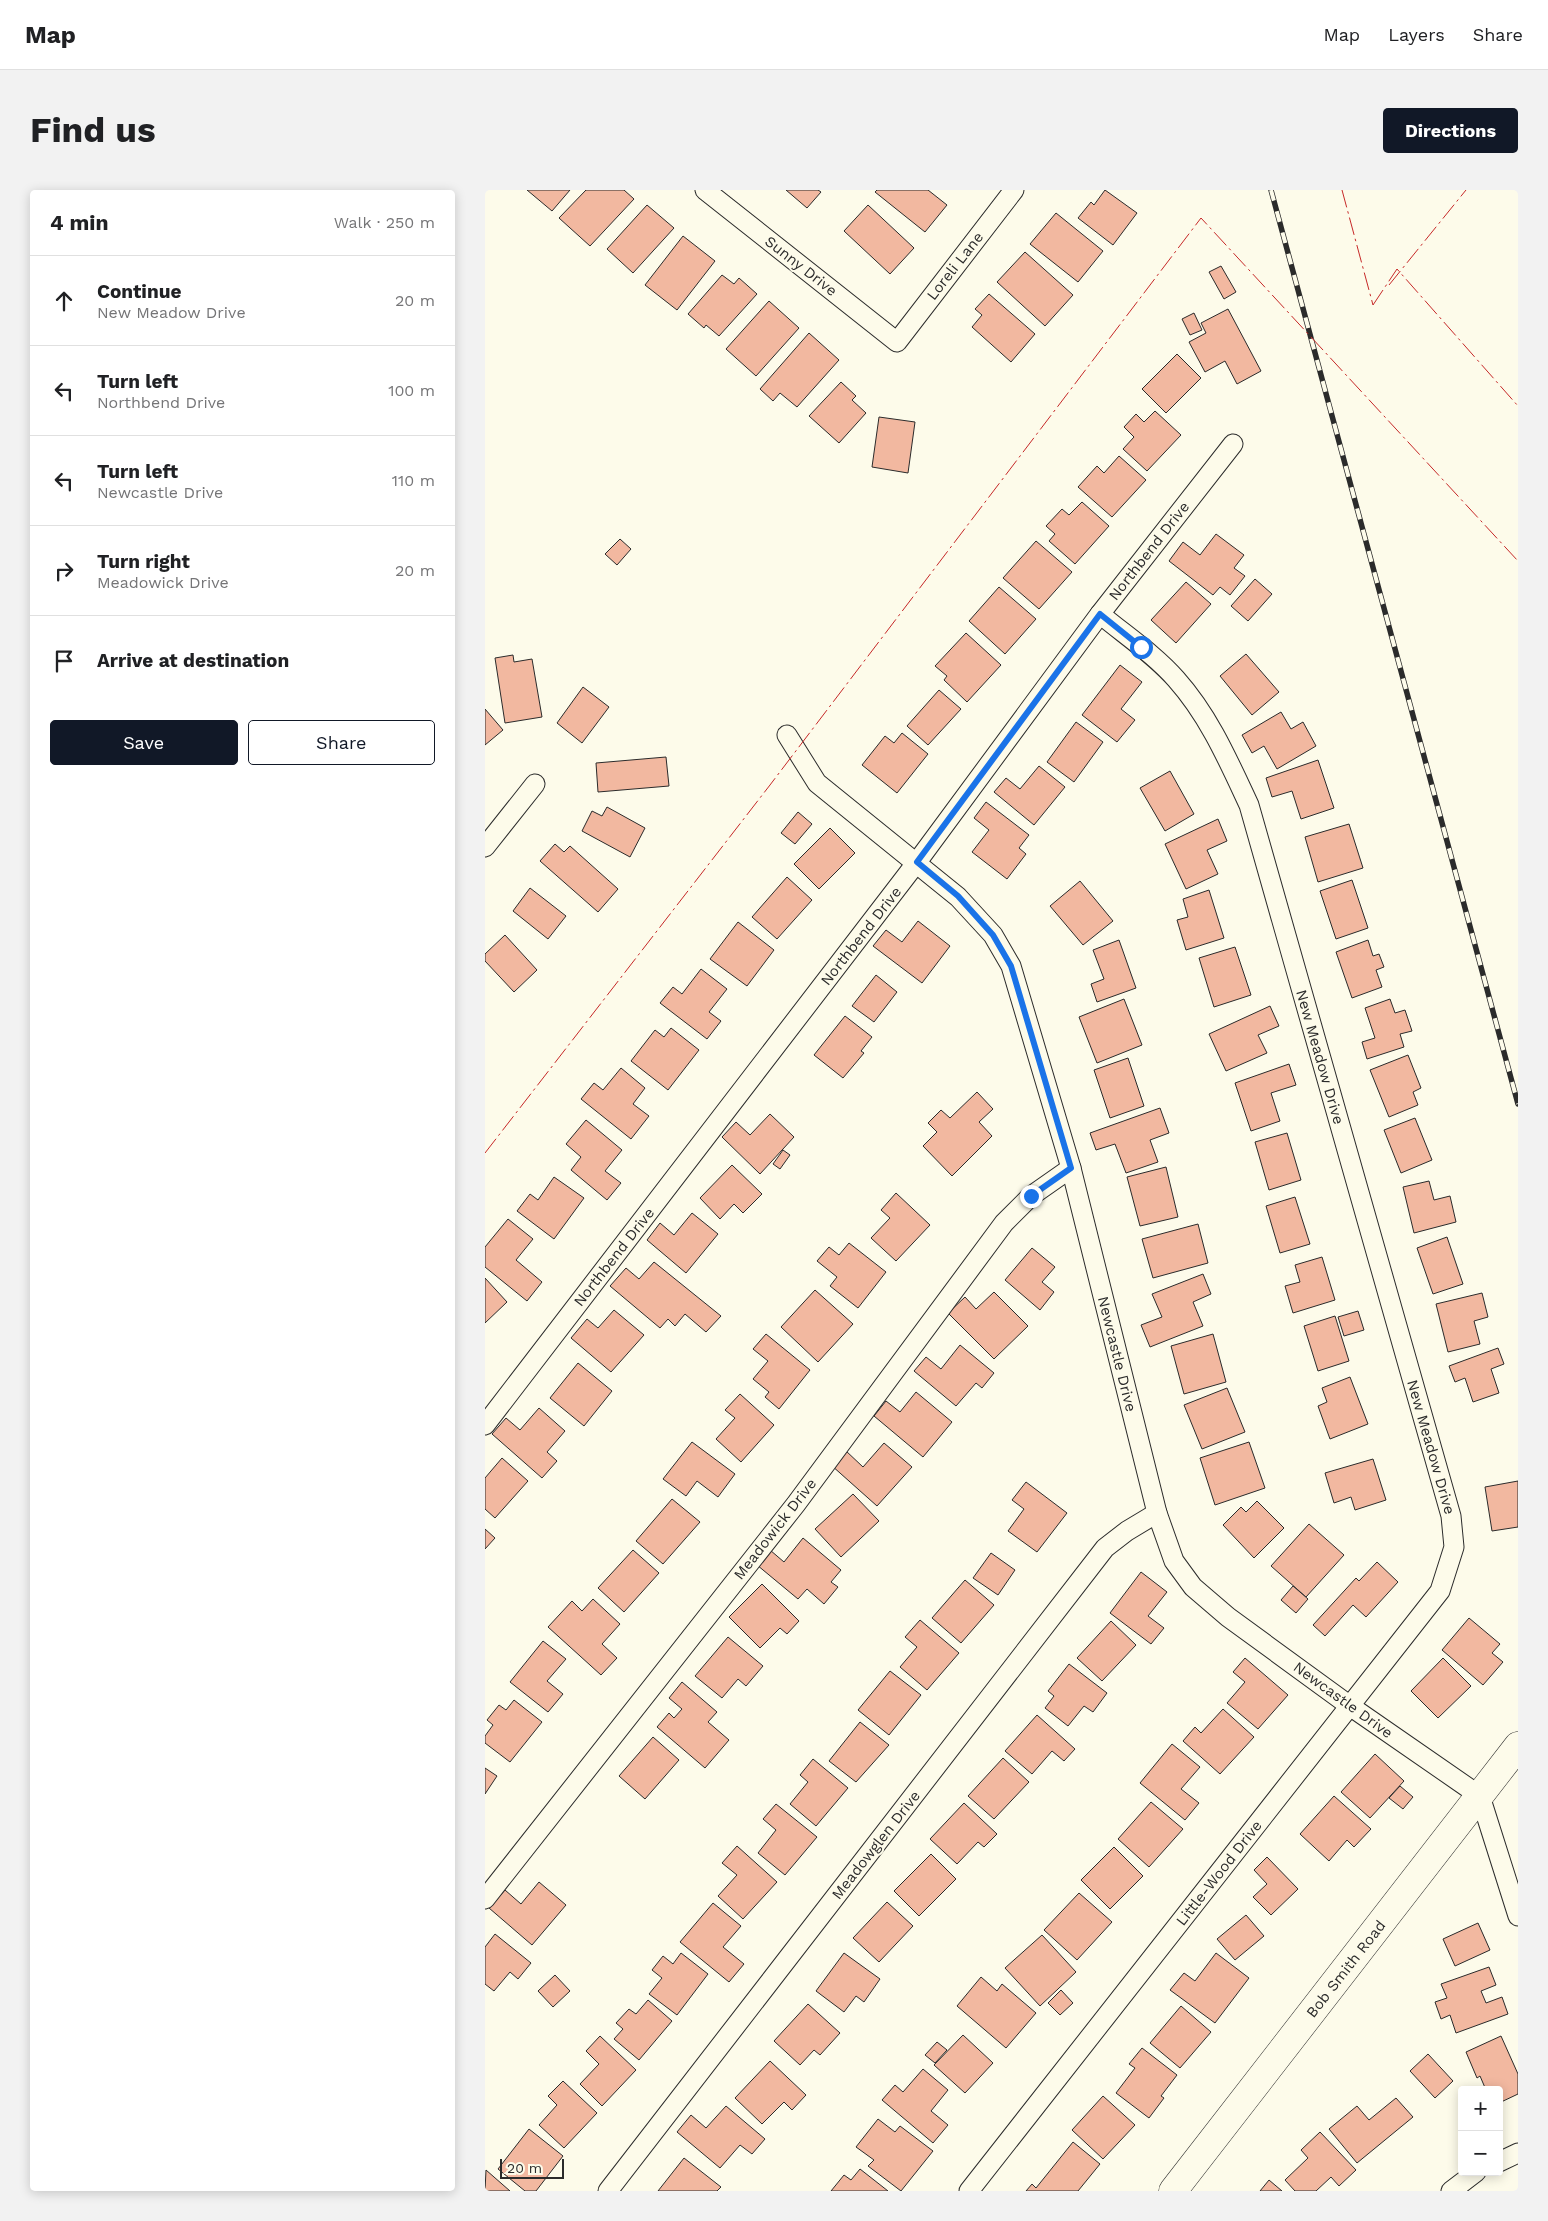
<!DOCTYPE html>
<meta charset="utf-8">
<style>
:root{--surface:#fff;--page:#f2f2f2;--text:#202124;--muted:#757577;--line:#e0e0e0;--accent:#111827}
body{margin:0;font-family:"Work Sans",sans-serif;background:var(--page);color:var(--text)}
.controls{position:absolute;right:15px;bottom:15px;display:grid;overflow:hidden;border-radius:5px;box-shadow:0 2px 12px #0003}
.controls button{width:45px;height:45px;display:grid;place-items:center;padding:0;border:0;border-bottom:1px solid var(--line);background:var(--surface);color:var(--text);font:25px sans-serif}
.scale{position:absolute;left:15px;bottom:12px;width:64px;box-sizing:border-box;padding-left:5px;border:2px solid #2b2b2b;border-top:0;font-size:14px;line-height:18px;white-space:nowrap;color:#2b2b2b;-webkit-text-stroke:4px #fdfbea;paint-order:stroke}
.stop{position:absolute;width:15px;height:15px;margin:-11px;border:4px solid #1a73e8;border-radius:50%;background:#fff}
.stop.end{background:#1a73e8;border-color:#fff;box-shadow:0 1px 5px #0008}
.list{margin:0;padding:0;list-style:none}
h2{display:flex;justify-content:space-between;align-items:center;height:65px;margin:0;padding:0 20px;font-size:21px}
h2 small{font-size:16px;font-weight:400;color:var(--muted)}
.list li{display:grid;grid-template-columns:32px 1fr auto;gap:15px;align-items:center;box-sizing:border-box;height:90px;padding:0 20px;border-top:1px solid var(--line)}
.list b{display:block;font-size:19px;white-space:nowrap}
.list p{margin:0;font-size:16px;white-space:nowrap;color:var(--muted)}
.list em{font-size:16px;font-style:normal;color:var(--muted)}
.actions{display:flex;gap:10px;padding:15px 20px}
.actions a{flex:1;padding:11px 0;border:1px solid var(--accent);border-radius:5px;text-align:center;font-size:18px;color:var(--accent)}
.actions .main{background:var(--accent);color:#fff}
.icon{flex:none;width:28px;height:28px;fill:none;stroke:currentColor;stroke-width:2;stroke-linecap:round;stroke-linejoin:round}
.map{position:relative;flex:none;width:1033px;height:2001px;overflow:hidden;border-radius:5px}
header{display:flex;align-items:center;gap:30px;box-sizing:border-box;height:70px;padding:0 25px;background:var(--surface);border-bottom:1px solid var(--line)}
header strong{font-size:24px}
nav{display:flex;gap:28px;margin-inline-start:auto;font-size:18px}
.intro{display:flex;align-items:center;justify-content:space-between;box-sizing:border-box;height:120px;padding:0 30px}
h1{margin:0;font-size:35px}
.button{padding:12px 22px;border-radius:5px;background:var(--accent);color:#fff;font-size:18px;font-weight:700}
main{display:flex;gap:30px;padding:0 30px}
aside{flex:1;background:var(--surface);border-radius:5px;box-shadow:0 2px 12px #0003}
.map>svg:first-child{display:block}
</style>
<header>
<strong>Map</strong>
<nav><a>Map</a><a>Layers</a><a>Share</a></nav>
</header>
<div class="intro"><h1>Find us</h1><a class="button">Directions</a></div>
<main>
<aside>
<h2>4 min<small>Walk · 250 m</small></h2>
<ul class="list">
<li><svg class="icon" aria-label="ahead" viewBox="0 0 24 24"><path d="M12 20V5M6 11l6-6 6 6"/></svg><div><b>Continue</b><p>New Meadow Drive</p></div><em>20 m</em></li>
<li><svg class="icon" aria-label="left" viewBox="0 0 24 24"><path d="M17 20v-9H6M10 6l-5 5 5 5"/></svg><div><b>Turn left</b><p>Northbend Drive</p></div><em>100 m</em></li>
<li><svg class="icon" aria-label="left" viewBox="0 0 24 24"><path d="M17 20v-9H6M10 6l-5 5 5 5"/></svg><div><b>Turn left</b><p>Newcastle Drive</p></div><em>110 m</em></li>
<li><svg class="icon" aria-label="right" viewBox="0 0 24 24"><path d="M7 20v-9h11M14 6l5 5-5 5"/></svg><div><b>Turn right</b><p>Meadowick Drive</p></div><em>20 m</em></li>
<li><svg class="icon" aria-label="arrive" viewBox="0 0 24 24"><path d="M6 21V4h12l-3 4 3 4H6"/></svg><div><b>Arrive at destination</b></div></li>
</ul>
<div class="actions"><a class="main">Save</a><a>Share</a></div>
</aside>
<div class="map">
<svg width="1033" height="2001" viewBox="0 0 1033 2001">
<rect width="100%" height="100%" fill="#fdfbea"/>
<g fill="#f2b8a0" stroke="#2b2b2b">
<polygon points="42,0 85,0 67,21"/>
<polygon points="101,0 139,0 149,9 105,56 74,28"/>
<polygon points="301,0 333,0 336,2 322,18"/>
<polygon points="392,0 443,0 462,15 440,42 390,2"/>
<polygon points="620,0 652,23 628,55 593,28 606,12 609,15"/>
<polygon points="162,15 189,38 148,83 122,59"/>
<polygon points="383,15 429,58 405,84 359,41"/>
<polygon points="571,23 618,61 593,92 545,54"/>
<polygon points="198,46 230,71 192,120 160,95"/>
<polygon points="540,62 588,105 560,136 512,92"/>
<polygon points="736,76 751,102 739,109 724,82"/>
<polygon points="237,85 249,94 254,88 272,104 234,146 221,135 219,138 203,124"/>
<polygon points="504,104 550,144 526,172 487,137 497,125 490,119"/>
<polygon points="284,111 314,138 271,186 241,159"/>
<polygon points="743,119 776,181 752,194 740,171 720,182 704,152 721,143 716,133"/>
<polygon points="709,123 717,140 705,145 697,129"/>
<polygon points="324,143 354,170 312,217 295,203 288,211 275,199"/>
<polygon points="692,164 716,188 681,223 657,199"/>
<polygon points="356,192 371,206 367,210 381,223 354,253 324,226"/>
<polygon points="670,221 696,245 662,281 638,259 649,247 639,237 651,224 659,232"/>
<polygon points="394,227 430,232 423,283 387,277"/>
<polygon points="634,266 661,290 627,327 593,297 612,276 619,283"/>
<polygon points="597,312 624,336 590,374 564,351 570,344 561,336 577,319 584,325"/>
<polygon points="731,344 759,365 749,378 760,386 745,405 735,397 728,405 684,371 698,352 715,365"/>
<polygon points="135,349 146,359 132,375 120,364"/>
<polygon points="551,351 587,382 554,419 518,388"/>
<polygon points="770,389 787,404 763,431 746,416"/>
<polygon points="701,392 726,414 691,453 666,430"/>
<polygon points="514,397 551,429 520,464 484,431"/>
<polygon points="481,443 516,475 482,512 459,490 462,486 450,476"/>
<polygon points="761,464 794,502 767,525 735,486"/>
<polygon points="28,465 29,472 47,469 57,527 20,533 10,468"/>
<polygon points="635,475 657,492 636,519 650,530 632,552 597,525"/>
<polygon points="98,497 124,517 97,553 72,533"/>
<polygon points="454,500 476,519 443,555 422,536"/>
<polygon points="0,519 18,540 0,555"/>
<polygon points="796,522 806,539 818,532 831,556 792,579 779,556 767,563 757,545"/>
<polygon points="591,532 618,552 589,592 562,572"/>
<polygon points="417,543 443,564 412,603 377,575 400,546 409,553"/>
<polygon points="181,567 184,596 113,602 111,573"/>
<polygon points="833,570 849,618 816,629 807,601 787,607 781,588"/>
<polygon points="554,576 580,597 549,635 509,602 521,588 535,599"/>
<polygon points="685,581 709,624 680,641 655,598"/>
<polygon points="501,612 544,645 534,658 541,664 522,689 487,662 504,640 489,628"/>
<polygon points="122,617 160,638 145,667 97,641 107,621 117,626"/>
<polygon points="313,622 327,634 310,654 296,643"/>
<polygon points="733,629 742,651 722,660 733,684 701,699 680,654"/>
<polygon points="864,634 878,678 833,692 820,647"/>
<polygon points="345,638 370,663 334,699 309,674"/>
<polygon points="70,654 79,662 85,656 133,699 113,722 55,671"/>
<polygon points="302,687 327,710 292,749 267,727"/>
<polygon points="867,690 883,738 851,749 835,701"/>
<polygon points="595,691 628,731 598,755 565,716"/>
<polygon points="45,698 81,726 63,749 28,721"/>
<polygon points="724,700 739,748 701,760 692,730 703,727 698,709"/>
<polygon points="433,731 465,756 437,793 388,756 401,740 417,752"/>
<polygon points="253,732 289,760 262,796 225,769"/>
<polygon points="20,745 52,780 29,802 0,771 0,764"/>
<polygon points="634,750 651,798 612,812 606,794 619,789 608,760"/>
<polygon points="883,750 888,766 894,764 899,777 891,780 897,797 867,808 851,762"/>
<polygon points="750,757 766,805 729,817 714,768"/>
<polygon points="216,779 242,799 224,822 236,831 222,849 175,813 188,797 197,804"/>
<polygon points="391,785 412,802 389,832 367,816"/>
<polygon points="639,809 657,855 612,873 594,827"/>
<polygon points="905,809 910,823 920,820 927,841 915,844 919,857 882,869 877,852 890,848 880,818"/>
<polygon points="785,816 794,836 773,845 782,863 741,881 724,844"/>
<polygon points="360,826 387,847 376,861 379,863 358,888 329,865"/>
<polygon points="186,838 214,860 183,900 146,871 170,840 179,847"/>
<polygon points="923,865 936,898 928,902 933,915 904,927 885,880"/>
<polygon points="643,868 659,916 625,928 609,880"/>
<polygon points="804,874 811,895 786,903 795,931 766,941 750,893"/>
<polygon points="136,878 160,898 148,914 164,926 146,949 96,909 109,893 118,900"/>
<polygon points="492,902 508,919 494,932 507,946 467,986 438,956 452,942 443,933 456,920 465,928"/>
<polygon points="675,918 684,943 665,950 673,972 641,983 630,954 611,960 605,943"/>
<polygon points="285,924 309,947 275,984 237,947 251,932 265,945"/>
<polygon points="930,928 947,970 916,983 899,940"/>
<polygon points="101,930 137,960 120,981 136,993 122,1010 86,980 96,967 81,954"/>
<polygon points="802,943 816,990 784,1000 770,952"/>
<polygon points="298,960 305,965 295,979 288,974"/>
<polygon points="247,975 277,1004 258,1023 249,1014 235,1029 215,1008"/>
<polygon points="681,977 693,1027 655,1036 642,987"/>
<polygon points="69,987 99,1008 69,1049 32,1021 45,1004 53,1010"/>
<polygon points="944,991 949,1010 965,1006 971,1032 929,1043 918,997"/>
<polygon points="411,1003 445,1035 411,1071 386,1048 405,1028 396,1020"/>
<polygon points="810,1007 825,1054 795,1063 781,1016"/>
<polygon points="207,1023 233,1044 201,1083 162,1050 175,1033 189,1045"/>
<polygon points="23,1029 48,1049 31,1070 57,1092 42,1111 0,1077 0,1057"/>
<polygon points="713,1034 723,1073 668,1088 657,1049"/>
<polygon points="962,1047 978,1094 948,1104 932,1058"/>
<polygon points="364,1053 401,1082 373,1118 345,1096 352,1087 332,1071 344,1057 354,1065"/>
<polygon points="547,1058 570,1077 557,1092 569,1102 555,1120 520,1090"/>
<polygon points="837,1067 850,1110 808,1123 800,1096 815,1092 810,1075"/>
<polygon points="169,1072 236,1126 221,1142 200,1124 190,1136 183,1129 175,1138 125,1096 141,1078 154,1089"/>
<polygon points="718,1084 726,1104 708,1112 718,1136 665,1157 656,1135 677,1127 667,1104"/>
<polygon points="0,1088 22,1112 0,1133"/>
<polygon points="330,1100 368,1134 333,1172 296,1137"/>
<polygon points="509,1102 543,1136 509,1169 463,1123 480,1107 491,1119"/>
<polygon points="997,1103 1003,1127 989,1131 995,1154 963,1162 951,1114"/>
<polygon points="129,1120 159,1145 126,1182 86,1148 102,1129 113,1138"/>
<polygon points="873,1121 879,1140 859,1146 853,1127"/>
<polygon points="850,1126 864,1171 833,1181 819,1136"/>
<polygon points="281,1144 325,1180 294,1219 280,1207 284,1202 268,1189 283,1171 268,1159"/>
<polygon points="728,1144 741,1192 699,1204 686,1156"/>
<polygon points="475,1155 509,1183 497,1198 491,1193 471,1216 429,1181 441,1167 456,1179"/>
<polygon points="1013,1158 1019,1174 1006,1179 1014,1203 988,1212 980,1188 970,1192 964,1176"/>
<polygon points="93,1173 127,1201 99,1236 65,1208"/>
<polygon points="865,1187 883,1234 845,1249 833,1216 842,1212 837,1198"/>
<polygon points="742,1198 760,1242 717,1259 699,1215"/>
<polygon points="431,1202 467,1232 438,1267 389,1226 401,1211 415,1222"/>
<polygon points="255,1204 289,1235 256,1272 231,1249 250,1228 240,1220"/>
<polygon points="54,1218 80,1241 62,1262 72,1271 57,1288 7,1244 21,1228 35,1240"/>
<polygon points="207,1252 250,1284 233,1307 212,1291 201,1306 178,1289"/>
<polygon points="764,1252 780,1298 730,1315 715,1268"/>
<polygon points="399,1253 427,1277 392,1316 346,1275 360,1260 378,1277"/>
<polygon points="17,1268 43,1291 10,1328 0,1319 0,1288"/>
<polygon points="888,1269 901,1310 870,1320 866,1307 849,1313 840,1283"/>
<polygon points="1033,1291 1033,1337 1007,1341 1000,1297"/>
<polygon points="541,1292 582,1323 552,1362 523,1341 539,1319 527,1310"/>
<polygon points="368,1304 394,1331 356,1367 330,1339"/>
<polygon points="187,1309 215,1332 178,1374 151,1351"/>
<polygon points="772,1311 799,1338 769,1368 738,1335 756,1317 761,1322"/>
<polygon points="824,1334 859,1365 821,1407 786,1376"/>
<polygon points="0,1339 10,1348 0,1359"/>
<polygon points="318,1348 356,1380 346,1392 353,1397 339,1414 322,1399 313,1409 272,1375 285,1360 299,1372"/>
<polygon points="148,1360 174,1383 139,1422 113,1398"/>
<polygon points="506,1363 530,1380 513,1405 488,1388"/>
<polygon points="892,1372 913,1392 881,1427 868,1415 840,1446 828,1435 871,1388 874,1391"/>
<polygon points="656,1382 682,1402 663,1426 679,1438 666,1454 625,1423"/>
<polygon points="480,1390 509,1415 476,1453 447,1428"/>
<polygon points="277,1394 314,1431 302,1444 295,1438 275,1458 244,1427"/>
<polygon points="808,1396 823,1409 811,1423 796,1410"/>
<polygon points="108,1409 135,1434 117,1454 132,1468 116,1485 63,1437 87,1411 97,1421"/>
<polygon points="984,1428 1015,1454 1007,1463 1018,1472 998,1495 957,1460"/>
<polygon points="435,1430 474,1463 442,1500 415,1477 432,1457 420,1447"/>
<polygon points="626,1431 651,1455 617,1491 592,1468"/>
<polygon points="243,1447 278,1476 261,1496 253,1489 237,1508 210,1486"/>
<polygon points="58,1451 81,1469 62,1491 78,1504 63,1522 25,1492"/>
<polygon points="760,1468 803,1505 773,1539 742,1513 760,1492 748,1482"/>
<polygon points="958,1468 986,1496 953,1528 926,1501"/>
<polygon points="584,1474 622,1503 608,1522 599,1516 583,1536 560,1518 569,1506 563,1501"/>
<polygon points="405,1481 436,1505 404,1545 373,1520"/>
<polygon points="197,1492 232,1522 223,1532 244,1550 220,1578 172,1537 184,1523 189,1528 197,1519 184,1508"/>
<polygon points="29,1510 57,1532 25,1572 0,1553 0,1546 8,1535 2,1530 14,1515 21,1520"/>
<polygon points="738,1519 769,1547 735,1584 698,1551 710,1537 716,1543"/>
<polygon points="552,1525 590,1559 579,1571 567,1561 547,1584 520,1561"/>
<polygon points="375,1532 404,1555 371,1592 344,1571"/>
<polygon points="168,1547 194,1570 160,1609 134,1586"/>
<polygon points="687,1554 715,1577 696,1599 714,1613 700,1630 655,1593"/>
<polygon points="890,1564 919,1591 885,1628 856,1602"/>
<polygon points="518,1568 544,1592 509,1629 483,1606"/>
<polygon points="328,1569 363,1598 331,1636 305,1614 323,1592 315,1585"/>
<polygon points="0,1578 12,1586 0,1604"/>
<polygon points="915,1596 928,1607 918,1619 904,1608"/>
<polygon points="849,1606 886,1639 869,1657 862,1650 844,1671 815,1644"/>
<polygon points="666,1612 698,1639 664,1677 633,1649"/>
<polygon points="479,1613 512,1644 499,1657 493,1652 472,1674 445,1649"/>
<polygon points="291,1614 332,1647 300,1685 273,1663 291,1640 278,1629"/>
<polygon points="252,1656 292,1692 258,1729 233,1706 252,1685 237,1673"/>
<polygon points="629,1657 658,1686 625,1719 596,1690"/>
<polygon points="446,1664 471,1689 434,1726 409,1701"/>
<polygon points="782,1667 813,1699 786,1725 768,1707 782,1694 769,1680"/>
<polygon points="54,1692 81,1715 47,1755 4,1718 20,1700 36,1714"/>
<polygon points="594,1703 627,1732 592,1770 559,1740"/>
<polygon points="402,1712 428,1736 394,1772 368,1748"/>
<polygon points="228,1713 256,1736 238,1757 259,1774 244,1792 195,1752"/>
<polygon points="761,1725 779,1746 750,1770 732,1749"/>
<polygon points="993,1733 1005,1760 970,1776 958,1749"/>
<polygon points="10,1744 46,1773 33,1789 25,1782 9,1801 0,1794 0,1757"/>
<polygon points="557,1745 591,1782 555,1816 520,1778"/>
<polygon points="196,1763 223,1784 192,1825 164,1804 177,1788 167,1780 178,1766 188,1774"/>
<polygon points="359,1763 395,1789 379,1812 371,1806 359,1822 331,1801"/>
<polygon points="731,1763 764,1788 730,1833 685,1800 699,1783 710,1791"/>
<polygon points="1004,1777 1011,1795 996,1801 1001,1813 1017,1807 1023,1824 971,1843 965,1825 956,1829 950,1812 962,1808 956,1794"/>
<polygon points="70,1785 85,1801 68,1817 53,1801"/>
<polygon points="496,1787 512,1801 517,1794 551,1823 521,1858 472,1816"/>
<polygon points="576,1800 588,1813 575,1825 563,1813"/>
<polygon points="163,1810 187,1831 154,1870 129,1849 138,1839 131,1833 144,1819 151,1824"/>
<polygon points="323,1814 355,1843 335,1865 329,1860 315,1875 289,1851"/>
<polygon points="696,1816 726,1842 695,1878 665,1853"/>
<polygon points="478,1845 508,1873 480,1903 449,1875"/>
<polygon points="115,1846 151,1880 117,1916 95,1894 114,1874 101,1861"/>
<polygon points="1016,1846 1033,1884 1033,1904 1014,1913 1014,1900 1001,1900 995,1886 992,1888 981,1862"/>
<polygon points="452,1852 462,1860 450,1873 440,1865"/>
<polygon points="657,1858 692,1885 676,1906 679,1908 664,1928 631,1903 650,1878 644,1874"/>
<polygon points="943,1864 968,1891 950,1908 925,1881"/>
<polygon points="285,1871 321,1905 307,1920 299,1912 277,1934 250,1908"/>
<polygon points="438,1879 463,1900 446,1921 463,1935 448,1953 397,1910 410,1895 418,1902"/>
<polygon points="78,1891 112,1923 79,1958 54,1935 72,1915 63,1906"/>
<polygon points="618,1906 650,1935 618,1969 587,1940"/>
<polygon points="911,1908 928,1927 872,1973 844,1939 872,1916 884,1930"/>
<polygon points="241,1916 280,1949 267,1964 255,1955 235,1978 192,1942 206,1925 221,1938"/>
<polygon points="393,1929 410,1942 415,1936 448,1961 416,2001 383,1976 389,1970 371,1957"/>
<polygon points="44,1939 78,1966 51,2001 40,2001 13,1979"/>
<polygon points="835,1942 871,1980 854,1996 846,1987 831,2001 810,2001 800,1990 823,1968 816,1960"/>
<polygon points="588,1952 615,1974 593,2001 541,2001 547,1994 551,1998"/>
<polygon points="199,1968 236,1997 232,2001 173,2001"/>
<polygon points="375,1979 403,2001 346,2001 359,1985 366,1990"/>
<polygon points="1,1980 25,2001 0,2001"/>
<polygon points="784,1990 797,2001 775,2001"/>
</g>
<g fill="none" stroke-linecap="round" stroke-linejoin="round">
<g stroke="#2b2b2b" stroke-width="21">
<g id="street">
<polyline points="220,0 412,152 529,0"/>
<polyline points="302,545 332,593 473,707 508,745 526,776 586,978 672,1323 689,1371 708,1397 743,1427 865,1516 995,1606 1033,1726"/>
<polyline points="0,657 50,594"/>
<polyline points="0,1235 432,672 615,424 748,254"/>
<polyline points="0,1709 311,1314 519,1033 546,1006 586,978"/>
<polyline points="1014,1972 1033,1963"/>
<polyline points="123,2001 620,1358 642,1341 672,1323"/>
<path d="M484,2001L955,1401L969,1357L966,1326L764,615C743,570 724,526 691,489C669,464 640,445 615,424"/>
<polyline points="966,2001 991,1982"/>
</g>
</g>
<g stroke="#2b2b2b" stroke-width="29">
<polyline id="secondary" points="688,2001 1033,1556"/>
</g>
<use href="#street" stroke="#fdfbea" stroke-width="19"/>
<use href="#secondary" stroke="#fdfbea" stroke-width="28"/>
<g stroke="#2b2b2b" stroke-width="5.5">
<polyline id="rail" points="786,0 1033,914"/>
</g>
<use href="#rail" stroke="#fdfbea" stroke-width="4" stroke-dasharray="11" stroke-linecap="butt"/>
<g stroke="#c62828" stroke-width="1" stroke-dasharray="18 4 2.5 4" stroke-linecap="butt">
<polyline points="857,0 888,115"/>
<polyline points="904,95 981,0"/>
<polyline points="888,115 912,79 1033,216"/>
<polyline points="0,963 285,595 716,28 1033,371"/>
</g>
</g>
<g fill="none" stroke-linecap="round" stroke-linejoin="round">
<polyline stroke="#1a73e8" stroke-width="6" points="546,1006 586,978 526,776 508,745 473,706 432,672 615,424 656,457"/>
</g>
<g text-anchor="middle" stroke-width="4" stroke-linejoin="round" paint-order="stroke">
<g font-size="15" fill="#2b2b2b" stroke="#fdfbea">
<text transform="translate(316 76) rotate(38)" y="5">Sunny Drive</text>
<text transform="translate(470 76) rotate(-52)" y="5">Loreli Lane</text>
<text transform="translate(664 361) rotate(-52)" y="5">Northbend Drive</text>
<text transform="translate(376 746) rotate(-52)" y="5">Northbend Drive</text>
<text transform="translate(835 867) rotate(74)" y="5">New Meadow Drive</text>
<text transform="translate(129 1067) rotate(-52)" y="5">Northbend Drive</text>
<text transform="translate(632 1164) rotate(76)" y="5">Newcastle Drive</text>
<text transform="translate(946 1257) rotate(74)" y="5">New Meadow Drive</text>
<text transform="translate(290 1339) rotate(-52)" y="5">Meadowick Drive</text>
<text transform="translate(858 1510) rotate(36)" y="5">Newcastle Drive</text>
<text transform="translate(391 1655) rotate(-52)" y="5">Meadowglen Drive</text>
<text transform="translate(734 1683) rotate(-52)" y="5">Little-Wood Drive</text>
<text transform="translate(861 1779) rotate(-52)" y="5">Bob Smith Road</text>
</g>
</g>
</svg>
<div class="controls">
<button>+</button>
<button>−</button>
</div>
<div class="scale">20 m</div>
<div class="stop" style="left:656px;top:457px"></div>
<div class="stop end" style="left:546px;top:1006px"></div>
</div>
</main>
